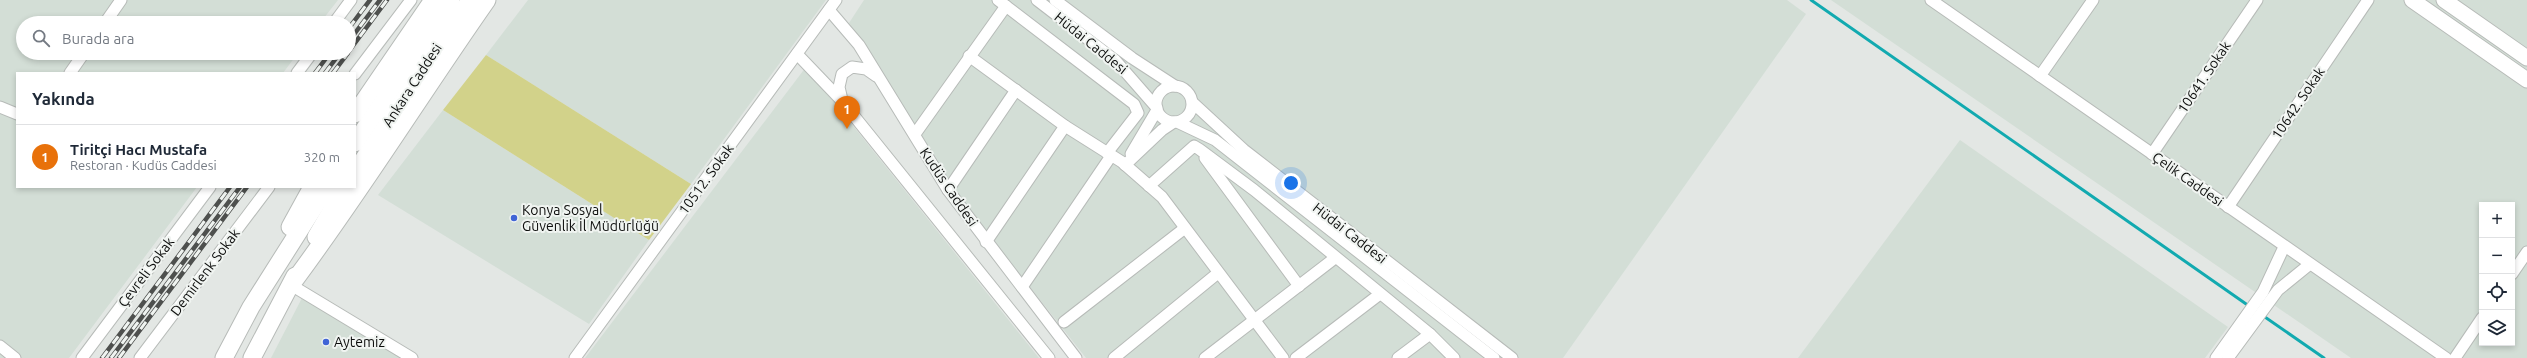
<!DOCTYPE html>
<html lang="tr">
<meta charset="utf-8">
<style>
:root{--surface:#fff;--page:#f2f2f3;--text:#1f2937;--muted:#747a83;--line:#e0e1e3;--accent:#4064d6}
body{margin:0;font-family:Ubuntu,sans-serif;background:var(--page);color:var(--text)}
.controls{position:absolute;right:12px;bottom:12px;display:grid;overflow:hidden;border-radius:0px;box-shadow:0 2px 6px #0003}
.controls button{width:36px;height:36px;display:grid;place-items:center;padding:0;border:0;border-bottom:1px solid var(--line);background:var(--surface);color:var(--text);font:20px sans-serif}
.you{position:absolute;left:1291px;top:183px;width:14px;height:14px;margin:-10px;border:3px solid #fff;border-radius:50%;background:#1a73e8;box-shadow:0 0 0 6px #1a73e833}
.badge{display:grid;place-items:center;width:26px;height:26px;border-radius:50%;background:var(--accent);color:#fff;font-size:13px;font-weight:700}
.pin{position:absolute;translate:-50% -33px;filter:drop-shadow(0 1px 2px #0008)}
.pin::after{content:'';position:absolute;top:21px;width:14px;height:12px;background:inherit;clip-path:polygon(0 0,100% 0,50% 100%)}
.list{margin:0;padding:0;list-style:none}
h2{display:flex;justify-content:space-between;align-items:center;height:52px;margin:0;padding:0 16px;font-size:17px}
h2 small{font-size:13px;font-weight:400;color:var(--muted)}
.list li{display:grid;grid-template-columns:26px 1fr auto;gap:12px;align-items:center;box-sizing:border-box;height:64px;padding:0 16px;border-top:1px solid var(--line)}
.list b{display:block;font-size:15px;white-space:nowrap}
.list p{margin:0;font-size:13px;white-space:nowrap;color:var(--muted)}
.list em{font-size:13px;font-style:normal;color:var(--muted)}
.icon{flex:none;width:22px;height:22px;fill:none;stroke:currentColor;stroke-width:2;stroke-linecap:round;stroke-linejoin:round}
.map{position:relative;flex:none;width:2527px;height:358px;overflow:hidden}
.search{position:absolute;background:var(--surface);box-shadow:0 2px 6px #0003;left:16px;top:16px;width:340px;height:44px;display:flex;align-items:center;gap:10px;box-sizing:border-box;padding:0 14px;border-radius:22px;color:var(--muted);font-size:15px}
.panel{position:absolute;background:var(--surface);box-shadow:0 2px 6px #0003;left:16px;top:72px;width:340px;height:116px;border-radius:0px}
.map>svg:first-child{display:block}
</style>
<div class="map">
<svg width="2527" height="358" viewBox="0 0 2527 358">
<rect width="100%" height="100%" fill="#e3e7e4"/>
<g fill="#d3ded6" fill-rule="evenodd">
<polygon points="0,0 338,0 320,23 23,23 23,53 298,53 283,73 17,73 17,187 197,187 69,358 0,358"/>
<polygon points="528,0 826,0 691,184 486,55"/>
<polygon points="864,0 1787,0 1806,14 1563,358 1086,358 939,172 849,23"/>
<path d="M1831,0H2527V358H2351ZM2482,205H2512V343H2482Z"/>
<polygon points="806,67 1039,358 585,358"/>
<polygon points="443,110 649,240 589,324 378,195"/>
<polygon points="1960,140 2228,327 2205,358 1798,358"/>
<polygon points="302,298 403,358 271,358"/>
</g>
<polygon fill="#d2d28a" points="486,55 691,184 649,240 443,110"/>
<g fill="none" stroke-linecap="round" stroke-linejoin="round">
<g stroke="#12aab0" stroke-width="3">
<polyline points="1811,0 2249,306"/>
<polyline points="2262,315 2324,358"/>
</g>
<g stroke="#b7bbb8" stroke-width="13">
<g id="minor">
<polyline points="998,0 1134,104 1138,113 1107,153"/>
<polyline points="1037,0 1115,60 1157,108"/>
<polyline points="1055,0 1132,58 1175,86"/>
<polyline points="1931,0 2446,358"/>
<polyline points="829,10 859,45 948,190 1076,358"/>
<polyline points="105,23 121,0"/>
<polyline points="334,23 351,0"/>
<polyline points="797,54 842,101 1049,358"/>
<polyline points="969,56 1065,126 1122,162 1162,197 1283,358"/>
<polyline points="70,73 84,53"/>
<polyline points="297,73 312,53"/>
<polyline points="355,74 411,0"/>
<polyline points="2040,76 2093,0"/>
<circle cx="1174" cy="104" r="18"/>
<polyline points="842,100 839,87 842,74 852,67 866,69 876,76"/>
<polyline points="1192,102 1244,150 1512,358"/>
<polyline points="0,107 17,114"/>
<polyline points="1177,122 1215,140 1494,358"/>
<polyline points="915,134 1006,6"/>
<polyline points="1131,154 1157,110"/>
<polyline points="2152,154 2257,0"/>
<polyline points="1205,158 1299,286"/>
<polyline points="1125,165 1162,130 1174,122"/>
<polyline points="1149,186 1194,146 1199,149 1254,190 1430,334 1454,358"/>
<polyline points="948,190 1016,90"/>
<polyline points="2228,207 2368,0"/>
<polyline points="986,242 1065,126"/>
<polyline points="2512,274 2527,252"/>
<polyline points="291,285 412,358"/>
<polyline points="1022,287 1111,156"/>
<polyline points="1064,322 1185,228"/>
<polyline points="0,346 15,358"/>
<polyline points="82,358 210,187"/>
<polyline points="140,358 269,187"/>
<polyline points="575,358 836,0"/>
<polyline points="1114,358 1218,273"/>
<polyline points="1205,358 1335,258"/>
<polyline points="1296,358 1380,294"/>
<polyline points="1398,358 1430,334"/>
<polyline points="2216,358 2263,292 2284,247"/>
<polyline points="2228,358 2278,290 2310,264"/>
<polyline points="2455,358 2482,318"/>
</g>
</g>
<g stroke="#b7bbb8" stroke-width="17">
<g id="major">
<polyline points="2412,0 2527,80"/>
<polyline points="2444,0 2527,58"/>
</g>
</g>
<g stroke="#b7bbb8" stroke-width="19">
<g id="highway">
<polyline points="355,114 433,0"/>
<polyline points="355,143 451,0"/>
<polyline points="355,172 470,0"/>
<polyline points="290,227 312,187"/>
<polyline points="316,237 345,187"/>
<path d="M291,285C360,193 421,94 487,0"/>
<polyline points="224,358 251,307 327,187"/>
<polyline points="252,358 295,276"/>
</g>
</g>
<use href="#minor" stroke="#fff" stroke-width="11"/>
<use href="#major" stroke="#fff" stroke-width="15"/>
<use href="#highway" stroke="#fff" stroke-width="17"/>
<g stroke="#4e504e" stroke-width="4.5">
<g id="rail">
<polyline points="349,28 370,0"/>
<polyline points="349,41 380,0"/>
<polyline points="349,51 387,0"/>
<polyline points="315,73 330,53"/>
<polyline points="325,73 340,53"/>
<polyline points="333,73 348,53"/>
<polyline points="102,358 230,187"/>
<polyline points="111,358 240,187"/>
<polyline points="119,358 247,187"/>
</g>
</g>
<use href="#rail" stroke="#f0f4f1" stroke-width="3" stroke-dasharray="9" stroke-linecap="butt"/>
</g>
<g fill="#4064d6" stroke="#f0f4f1" stroke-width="1.5">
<circle cx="514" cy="218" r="4"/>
<circle cx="326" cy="342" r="4"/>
</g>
<g text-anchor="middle" stroke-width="4" stroke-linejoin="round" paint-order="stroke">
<g font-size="14" fill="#0c0d0c" stroke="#f0f4f1">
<text transform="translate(1091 43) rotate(39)" y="5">Hüdai Caddesi</text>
<text transform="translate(2204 77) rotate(-56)" y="5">10641. Sokak</text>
<text transform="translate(412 85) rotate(-57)" y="5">Ankara Caddesi</text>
<text transform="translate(2298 103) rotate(-56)" y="5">10642. Sokak</text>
<text transform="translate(706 179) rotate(-54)" y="5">10512. Sokak</text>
<text transform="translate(2188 179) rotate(35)" y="5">Çelik Caddesi</text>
<text transform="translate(949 187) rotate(56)" y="5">Kudüs Caddesi</text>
<text transform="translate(1350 233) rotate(38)" y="5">Hüdai Caddesi</text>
<text transform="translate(146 272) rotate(-53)" y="5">Çevreli Sokak</text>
<text transform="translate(205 272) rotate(-53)" y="5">Demirlenk Sokak</text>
</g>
<g font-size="14" fill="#0c0d0c" stroke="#f0f4f1" text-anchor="start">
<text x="522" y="215">Konya Sosyal<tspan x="522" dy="16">Güvenlik İl Müdürlüğü</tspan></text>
<text x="334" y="347">Aytemiz</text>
</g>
</g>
</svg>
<div class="controls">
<button>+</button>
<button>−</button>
<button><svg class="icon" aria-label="locate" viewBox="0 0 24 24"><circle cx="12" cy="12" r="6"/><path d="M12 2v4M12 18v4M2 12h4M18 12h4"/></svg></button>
<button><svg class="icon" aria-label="layers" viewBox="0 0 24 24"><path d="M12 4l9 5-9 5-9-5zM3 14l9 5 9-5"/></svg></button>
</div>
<div class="you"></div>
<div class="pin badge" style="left:847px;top:129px;background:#e8710a">1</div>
<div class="search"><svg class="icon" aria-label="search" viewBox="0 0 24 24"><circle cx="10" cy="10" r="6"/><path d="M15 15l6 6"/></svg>Burada ara</div>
<section class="panel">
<h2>Yakında<small></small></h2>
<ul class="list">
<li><span class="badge" style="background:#e8710a">1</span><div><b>Tiritçi Hacı Mustafa</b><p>Restoran · Kudüs Caddesi</p></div><em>320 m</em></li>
</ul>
</section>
</div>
